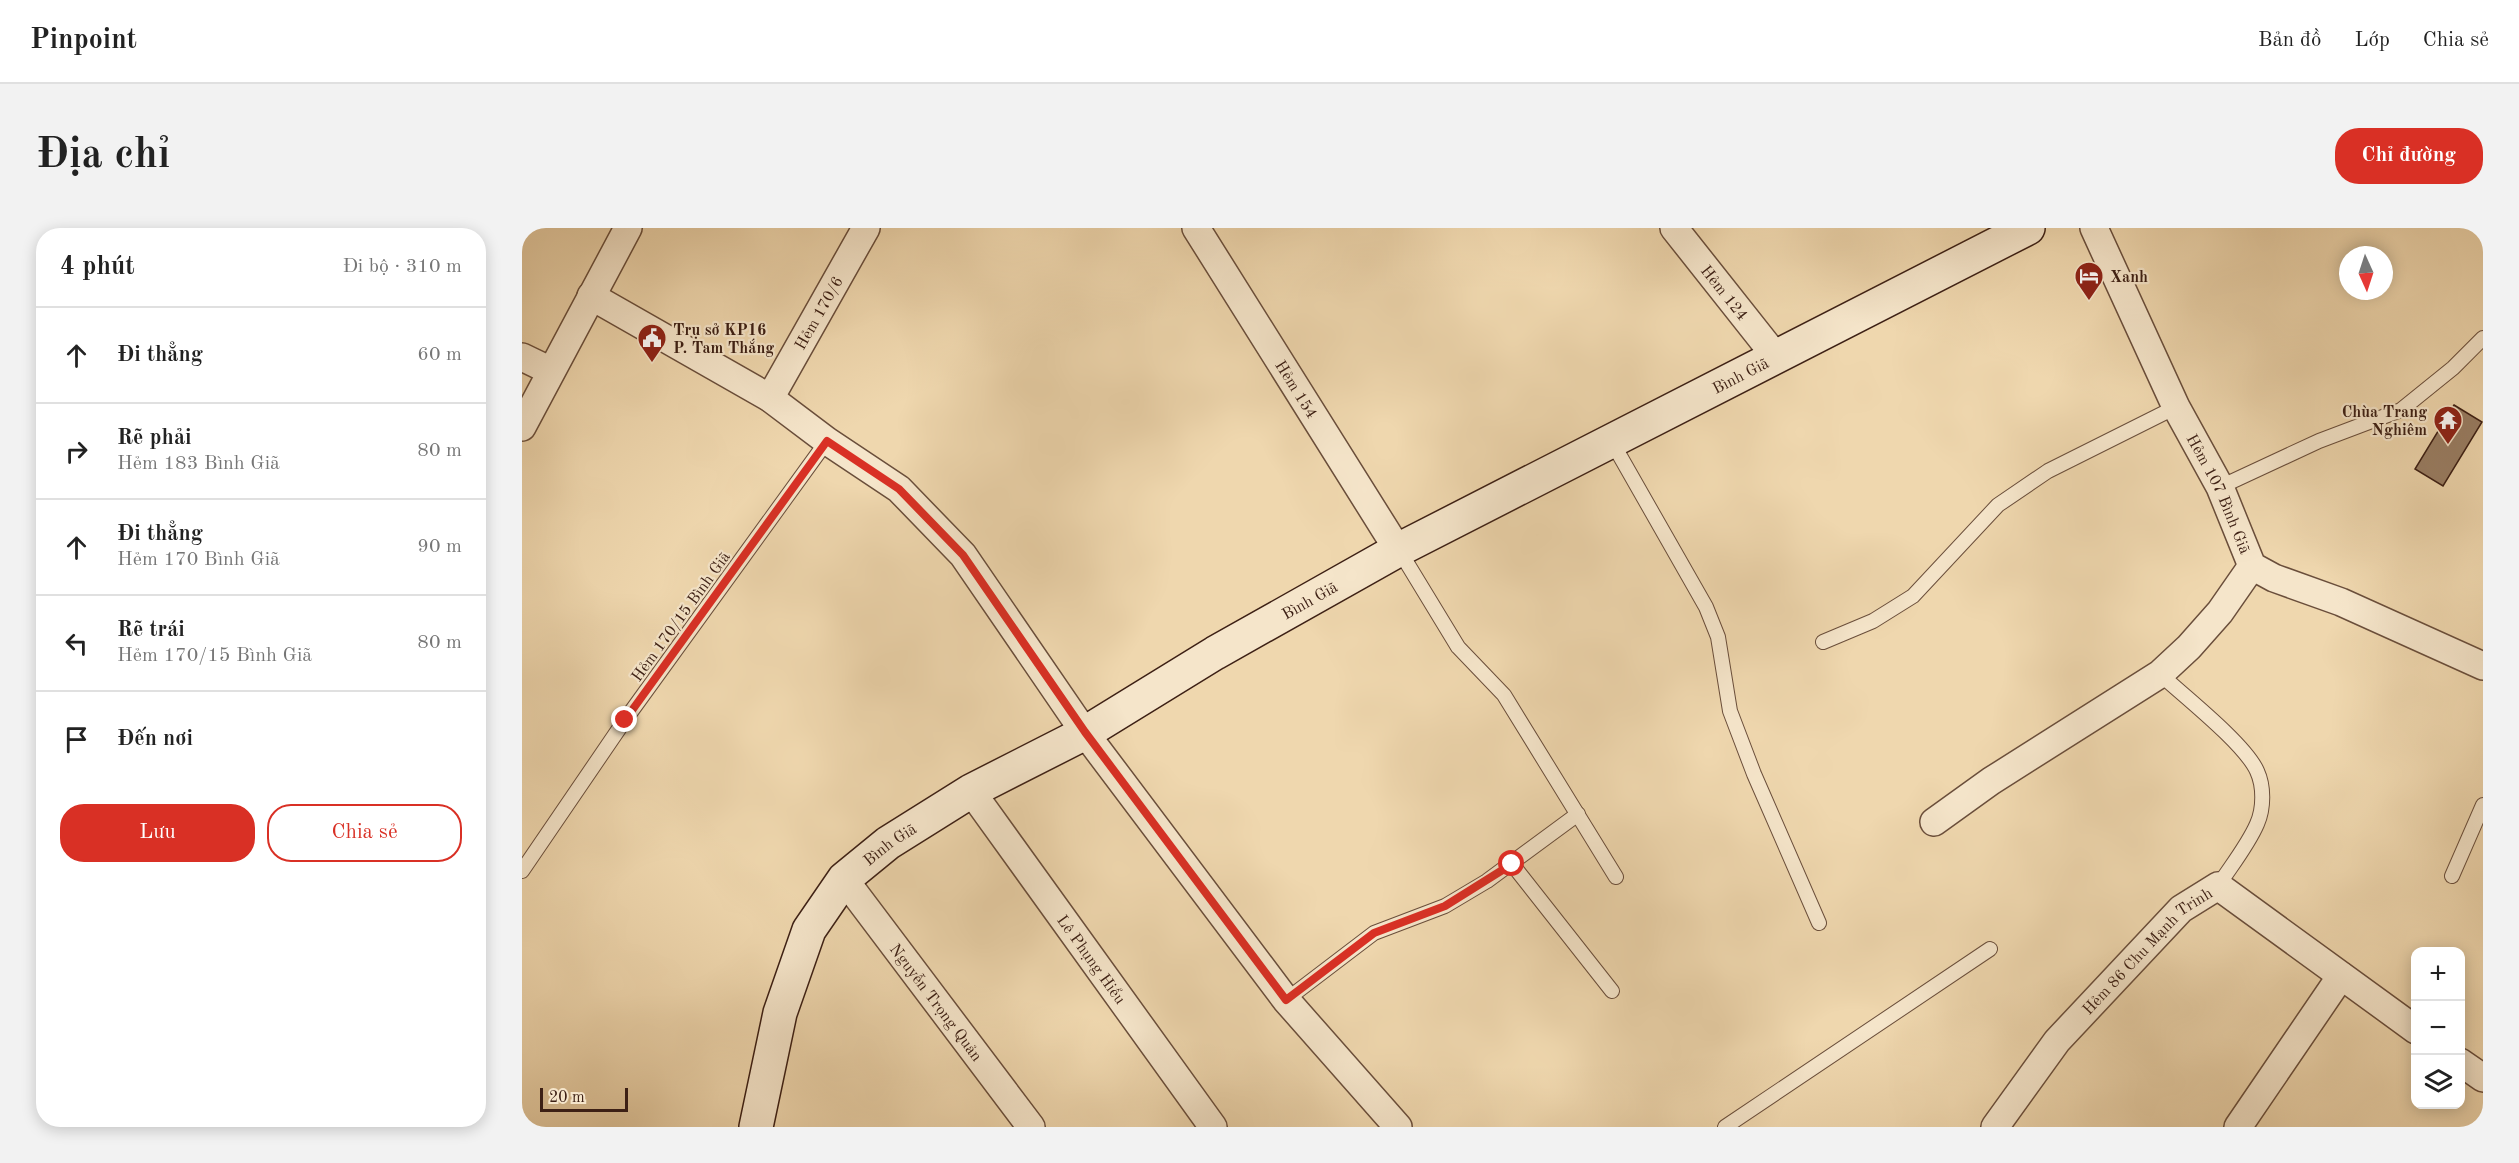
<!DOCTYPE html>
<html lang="vi">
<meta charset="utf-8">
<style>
:root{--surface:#fff;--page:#f2f2f2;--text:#222;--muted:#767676;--line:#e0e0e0;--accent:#d93025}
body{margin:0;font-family:"Old Standard TT",serif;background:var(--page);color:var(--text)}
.controls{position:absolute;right:18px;bottom:18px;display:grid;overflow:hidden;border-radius:12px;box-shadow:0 3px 15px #0003}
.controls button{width:54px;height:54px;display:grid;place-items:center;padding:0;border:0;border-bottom:2px solid var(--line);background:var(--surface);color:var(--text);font:30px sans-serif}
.compass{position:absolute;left:1817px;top:18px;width:54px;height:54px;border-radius:50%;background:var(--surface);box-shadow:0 3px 15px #0003;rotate:177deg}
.scale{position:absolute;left:18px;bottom:15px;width:88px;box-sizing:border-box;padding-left:6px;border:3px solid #3d2015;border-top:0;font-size:16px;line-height:21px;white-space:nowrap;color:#3d2015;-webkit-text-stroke:4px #f5e5ca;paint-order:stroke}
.stop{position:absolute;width:18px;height:18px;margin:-14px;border:4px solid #d93025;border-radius:50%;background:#fff}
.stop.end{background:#d93025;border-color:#fff;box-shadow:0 2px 6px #0008}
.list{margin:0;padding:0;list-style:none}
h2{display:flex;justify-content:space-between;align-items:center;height:78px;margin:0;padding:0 24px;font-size:26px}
h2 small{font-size:20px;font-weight:400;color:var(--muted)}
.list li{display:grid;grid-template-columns:39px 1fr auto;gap:18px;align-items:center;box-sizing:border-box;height:96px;padding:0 24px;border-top:2px solid var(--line)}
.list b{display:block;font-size:22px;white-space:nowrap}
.list p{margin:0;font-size:20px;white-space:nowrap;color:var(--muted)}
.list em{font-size:20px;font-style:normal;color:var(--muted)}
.actions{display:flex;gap:12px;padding:18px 24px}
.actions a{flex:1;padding:14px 0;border:2px solid var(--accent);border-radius:24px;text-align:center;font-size:21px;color:var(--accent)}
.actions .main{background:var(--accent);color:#fff}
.icon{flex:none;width:33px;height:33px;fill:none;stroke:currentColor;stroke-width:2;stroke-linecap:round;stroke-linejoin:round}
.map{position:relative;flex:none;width:1961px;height:899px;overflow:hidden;border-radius:24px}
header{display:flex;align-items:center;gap:36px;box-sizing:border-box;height:84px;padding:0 30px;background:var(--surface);border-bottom:2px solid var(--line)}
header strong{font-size:28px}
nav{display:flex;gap:33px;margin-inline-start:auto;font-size:21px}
.intro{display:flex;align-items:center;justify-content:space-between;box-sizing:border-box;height:144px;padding:0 36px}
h1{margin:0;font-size:42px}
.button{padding:15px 27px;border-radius:24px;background:var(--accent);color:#fff;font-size:21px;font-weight:700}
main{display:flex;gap:36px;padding:0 36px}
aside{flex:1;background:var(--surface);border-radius:24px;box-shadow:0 3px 15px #0003}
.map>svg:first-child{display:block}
</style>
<header>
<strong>Pinpoint</strong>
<nav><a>Bản đồ</a><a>Lớp</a><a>Chia sẻ</a></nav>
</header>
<div class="intro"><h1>Địa chỉ</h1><a class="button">Chỉ đường</a></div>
<main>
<aside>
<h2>4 phút<small>Đi bộ · 310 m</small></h2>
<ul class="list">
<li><svg class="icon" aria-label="ahead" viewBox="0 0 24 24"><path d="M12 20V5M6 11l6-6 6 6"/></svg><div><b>Đi thẳng</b></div><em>60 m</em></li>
<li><svg class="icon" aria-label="right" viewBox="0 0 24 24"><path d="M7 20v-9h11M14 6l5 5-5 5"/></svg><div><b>Rẽ phải</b><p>Hẻm 183 Bình Giã</p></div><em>80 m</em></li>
<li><svg class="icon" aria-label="ahead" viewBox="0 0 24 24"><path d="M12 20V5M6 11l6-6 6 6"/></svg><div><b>Đi thẳng</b><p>Hẻm 170 Bình Giã</p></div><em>90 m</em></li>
<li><svg class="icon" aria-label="left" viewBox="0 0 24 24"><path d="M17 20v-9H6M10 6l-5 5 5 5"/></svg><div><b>Rẽ trái</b><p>Hẻm 170/15 Bình Giã</p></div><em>80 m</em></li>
<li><svg class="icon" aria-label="arrive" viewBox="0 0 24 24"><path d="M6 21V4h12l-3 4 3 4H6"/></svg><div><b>Đến nơi</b></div></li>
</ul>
<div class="actions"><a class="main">Lưu</a><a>Chia sẻ</a></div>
</aside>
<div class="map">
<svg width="1961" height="899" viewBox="0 0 1961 899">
<rect width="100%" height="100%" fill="#efd7ae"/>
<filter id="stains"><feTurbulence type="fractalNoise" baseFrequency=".00333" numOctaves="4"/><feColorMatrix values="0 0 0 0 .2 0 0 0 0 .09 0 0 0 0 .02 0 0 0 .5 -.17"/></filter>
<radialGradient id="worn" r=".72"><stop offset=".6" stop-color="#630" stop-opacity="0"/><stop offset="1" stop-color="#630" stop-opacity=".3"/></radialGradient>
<polygon fill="#9a7f65" stroke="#3d2015" stroke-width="1.5" points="1932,177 1960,194 1921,258 1893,241"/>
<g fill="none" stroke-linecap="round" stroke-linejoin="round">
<g stroke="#6a4e3b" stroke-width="16">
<g id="lane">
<polyline points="1090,214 1184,379 1196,409 1208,483 1232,546 1297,695"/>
<polyline points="1698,259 1797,213 1879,182 1931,140 1961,110"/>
<polyline points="877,322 936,419 982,467 1094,649"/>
<polyline points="1301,414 1351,393 1391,368 1476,277 1526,243 1654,179"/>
<path d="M1638,446C1662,468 1723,516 1735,543C1742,558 1742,580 1735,596C1726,617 1709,638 1696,658"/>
<polyline points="990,636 1090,763"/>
<polyline points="0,643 103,492 305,213"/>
<polyline points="1930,648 1961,577"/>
<polyline points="764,772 852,705 923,678 965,653 1056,586"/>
<polyline points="1203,899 1468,721"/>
</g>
</g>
<g stroke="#6a4e3b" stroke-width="30">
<g id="street">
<path id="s1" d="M674,0L876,322"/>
<path id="s2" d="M1152,0L1255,130"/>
<path id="s3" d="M1572,0L1654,179L1698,259L1730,338L1752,350L1819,374L1961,438"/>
<polyline points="69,68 248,170 305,213 377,261 441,327 563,505 764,772 876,899"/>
<polyline points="0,129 29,143"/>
<path id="s4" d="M248,170L344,0"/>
<polyline points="0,199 106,0"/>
<path id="s5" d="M449,563L691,899"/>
<polyline points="1412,594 1469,553 1638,446 1667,419 1698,384 1730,338"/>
<path id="s6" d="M322,651L509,899"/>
<polyline points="1938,834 1961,850"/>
<path id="s7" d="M1473,899L1535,813L1659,681L1696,658L1894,802"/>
<polyline points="1716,899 1819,748"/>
</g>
</g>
<g stroke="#3d2015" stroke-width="36">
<g id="secondary">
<path id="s8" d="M234,899L258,785L287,702L322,651L366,615L449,563L563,505L693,425L876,322L1506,0"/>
</g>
</g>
<use href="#lane" stroke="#f5e5ca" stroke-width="14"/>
<use href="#street" stroke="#f5e5ca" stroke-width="27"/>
<use href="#secondary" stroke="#f5e5ca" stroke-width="33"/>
</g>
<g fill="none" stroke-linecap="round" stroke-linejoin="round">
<polyline stroke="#d93025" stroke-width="8" points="103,492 305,213 377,261 441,327 563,504 764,772 852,705 923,678 990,636"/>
</g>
<defs>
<g id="hotel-pin" transform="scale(1.5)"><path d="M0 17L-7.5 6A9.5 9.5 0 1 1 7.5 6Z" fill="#8f2418" stroke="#f5e5ca"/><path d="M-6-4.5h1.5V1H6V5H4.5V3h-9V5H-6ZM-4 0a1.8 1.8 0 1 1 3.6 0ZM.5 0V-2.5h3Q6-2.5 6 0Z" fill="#fff"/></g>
<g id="civic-pin" transform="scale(1.5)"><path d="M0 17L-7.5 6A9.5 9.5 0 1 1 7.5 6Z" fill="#8f2418" stroke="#f5e5ca"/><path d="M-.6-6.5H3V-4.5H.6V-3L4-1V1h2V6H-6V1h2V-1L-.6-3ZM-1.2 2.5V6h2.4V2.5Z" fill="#fff"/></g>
<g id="temple-pin" transform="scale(1.5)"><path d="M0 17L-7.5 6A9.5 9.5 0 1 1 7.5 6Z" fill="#8f2418" stroke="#f5e5ca"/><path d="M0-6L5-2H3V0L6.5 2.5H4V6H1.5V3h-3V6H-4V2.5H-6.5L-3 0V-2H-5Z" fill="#fff"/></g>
</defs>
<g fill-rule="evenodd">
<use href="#hotel-pin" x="1567" y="48"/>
<use href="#civic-pin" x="130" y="110"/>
<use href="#temple-pin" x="1926" y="192"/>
</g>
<g text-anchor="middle" stroke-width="4.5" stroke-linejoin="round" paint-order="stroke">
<g font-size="16" font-weight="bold" fill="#3d2015" stroke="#f5e5ca" text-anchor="start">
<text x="1588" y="54">Xanh</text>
<text x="151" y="107">Trụ sở KP16<tspan x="151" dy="18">P. Tam Thắng</tspan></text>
<text x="1905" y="189" text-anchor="end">Chùa Trang<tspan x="1905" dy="18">Nghiêm</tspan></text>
</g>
<g font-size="16" fill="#3d2015" stroke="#f5e5ca">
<text dy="6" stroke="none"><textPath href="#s2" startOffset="82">Hẻm 124</textPath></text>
<text dy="6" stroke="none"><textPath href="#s4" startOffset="98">Hẻm 170/6</textPath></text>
<text dy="6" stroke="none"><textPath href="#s8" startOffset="1296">Bình Giã</textPath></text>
<text dy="6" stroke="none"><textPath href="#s1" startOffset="190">Hẻm 154</textPath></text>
<text dy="6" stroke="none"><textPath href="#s3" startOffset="294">Hẻm 107 Bình Giã</textPath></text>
<text dy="6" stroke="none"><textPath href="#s8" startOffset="810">Bình Giã</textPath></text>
<text transform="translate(158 388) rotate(-54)" y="6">Hẻm 170/15 Bình Giã</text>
<text dy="6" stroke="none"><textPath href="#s8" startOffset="324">Bình Giã</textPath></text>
<text dy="6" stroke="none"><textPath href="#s7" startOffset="234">Hẻm 86 Chu Mạnh Trinh</textPath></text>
<text dy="6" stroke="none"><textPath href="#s5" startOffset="207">Lê Phụng Hiểu</textPath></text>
<text dy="6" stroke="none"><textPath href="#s6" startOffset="154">Nguyễn Trọng Quản</textPath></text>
</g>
</g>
<rect width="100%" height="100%" filter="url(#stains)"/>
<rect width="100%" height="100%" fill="url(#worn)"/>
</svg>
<div class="controls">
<button>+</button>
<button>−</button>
<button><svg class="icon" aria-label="layers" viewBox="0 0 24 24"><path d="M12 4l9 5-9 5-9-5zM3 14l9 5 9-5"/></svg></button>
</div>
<svg class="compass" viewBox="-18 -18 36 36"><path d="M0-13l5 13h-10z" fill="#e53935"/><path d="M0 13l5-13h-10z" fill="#767676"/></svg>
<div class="scale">20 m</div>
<div class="stop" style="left:990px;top:636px"></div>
<div class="stop end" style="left:103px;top:492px"></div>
</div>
</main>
